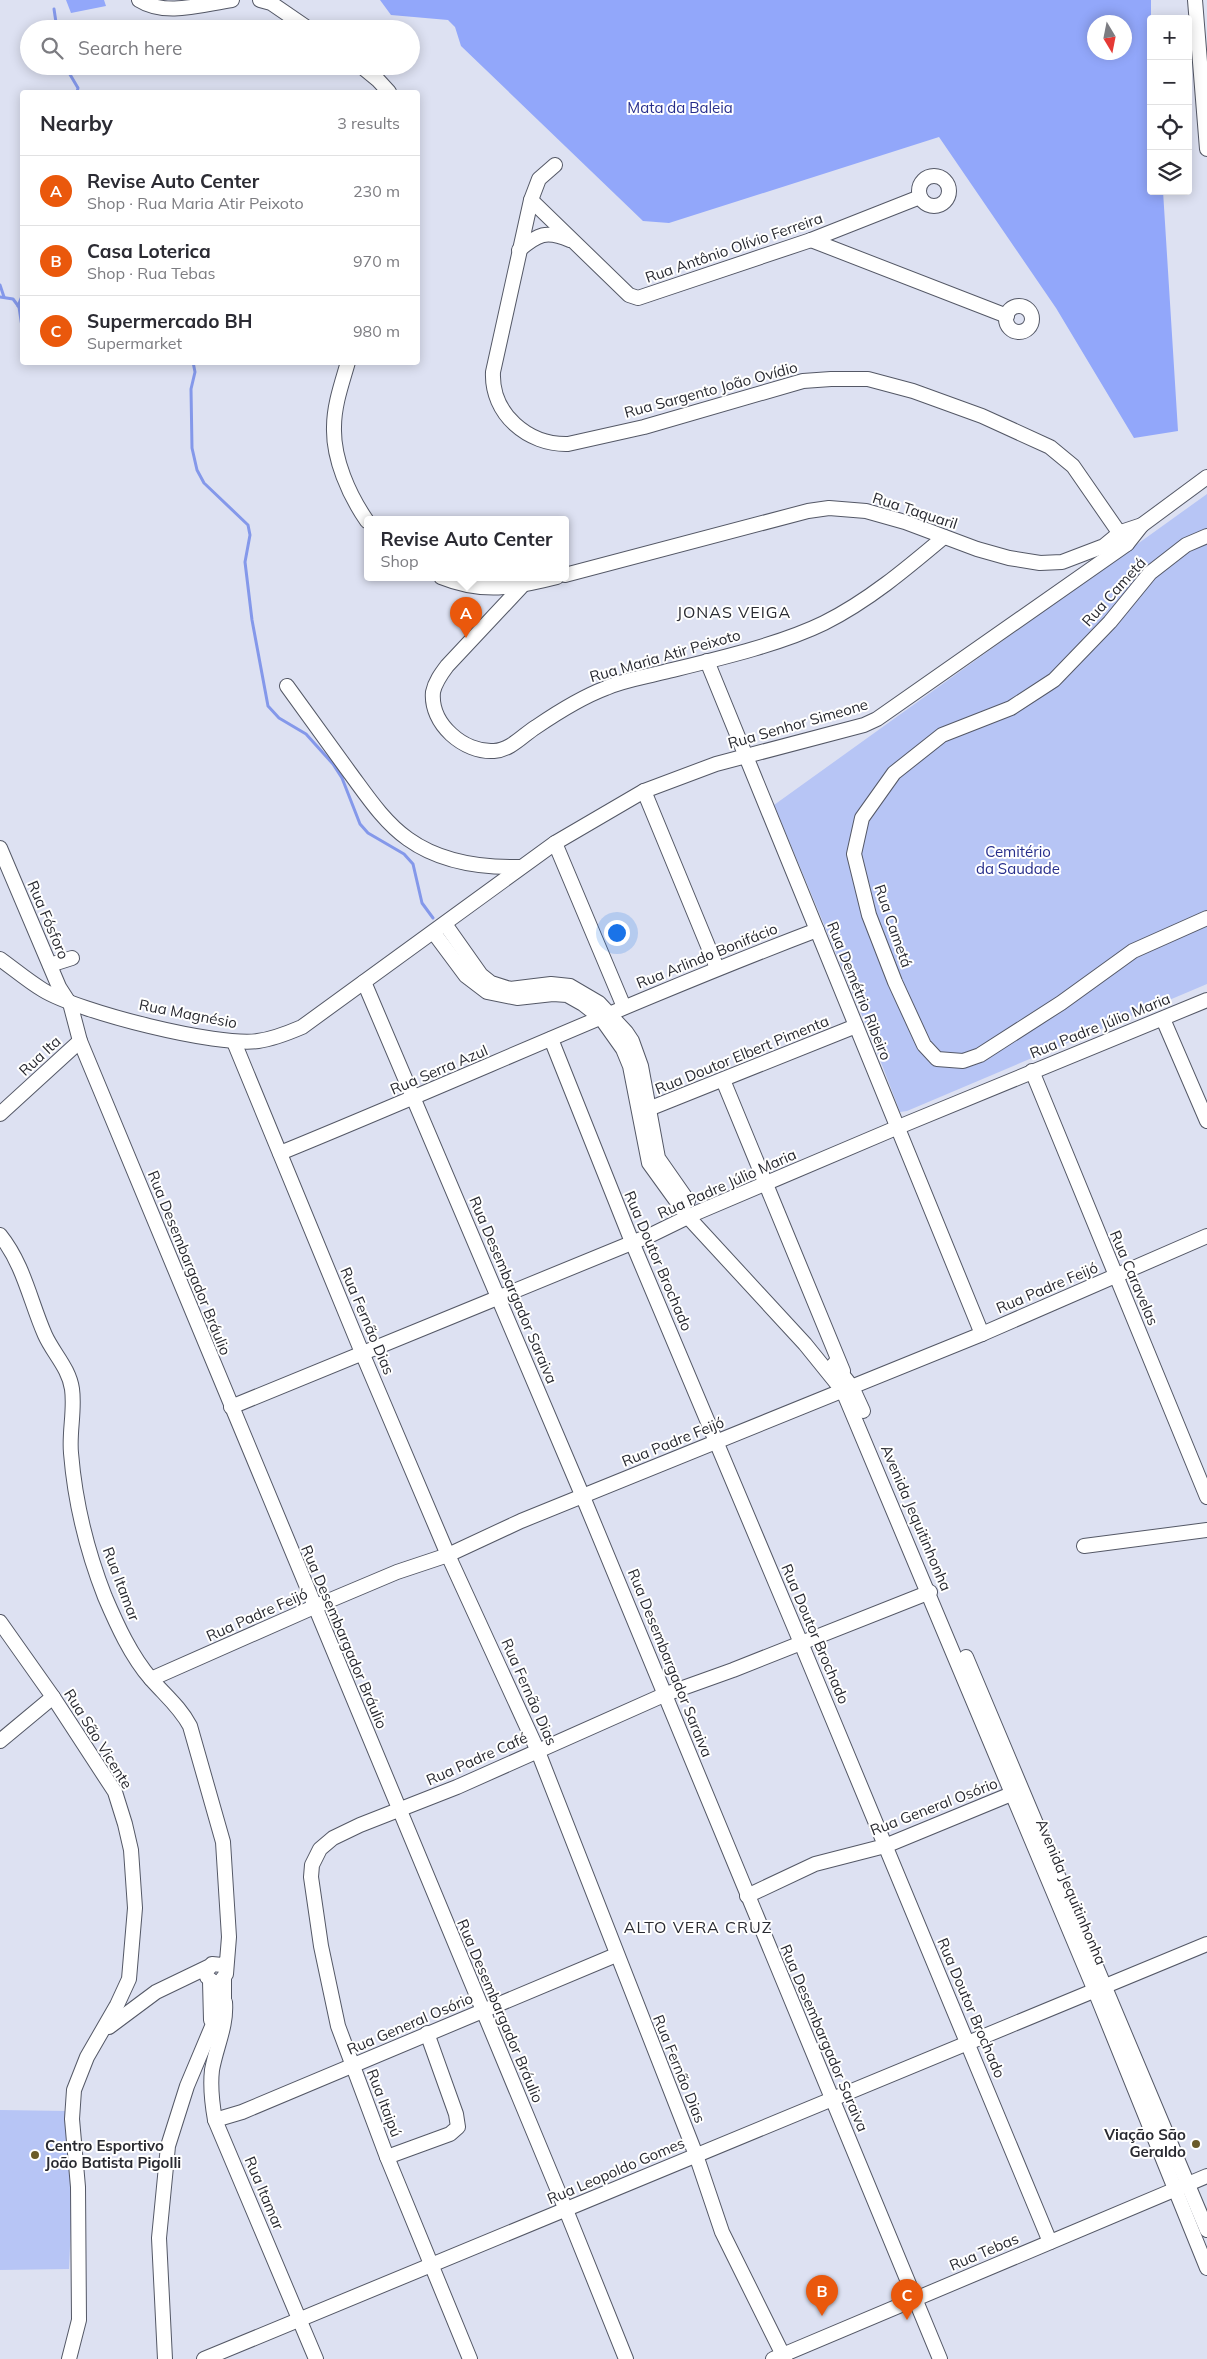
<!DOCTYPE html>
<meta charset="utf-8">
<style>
:root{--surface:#fff;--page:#f7f7f7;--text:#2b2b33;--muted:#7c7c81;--line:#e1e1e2;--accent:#ea580c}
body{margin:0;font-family:Mulish,sans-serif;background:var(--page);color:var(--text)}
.controls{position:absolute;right:15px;top:15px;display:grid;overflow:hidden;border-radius:5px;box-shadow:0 2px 12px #0003}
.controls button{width:45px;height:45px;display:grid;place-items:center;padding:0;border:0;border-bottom:1px solid var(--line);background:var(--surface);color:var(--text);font:25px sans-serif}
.compass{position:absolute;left:1087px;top:15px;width:45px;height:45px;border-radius:50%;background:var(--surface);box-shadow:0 2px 12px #0003;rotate:170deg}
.you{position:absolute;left:616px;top:932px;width:18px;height:18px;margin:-12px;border:4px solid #fff;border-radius:50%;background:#1a73e8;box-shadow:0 0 0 8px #1a73e833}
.badge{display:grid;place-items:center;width:32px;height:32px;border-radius:50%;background:var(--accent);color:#fff;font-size:16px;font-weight:700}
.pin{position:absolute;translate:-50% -41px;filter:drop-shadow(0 1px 2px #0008)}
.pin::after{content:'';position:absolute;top:26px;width:18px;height:15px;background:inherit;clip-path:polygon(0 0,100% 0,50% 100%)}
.popup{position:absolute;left:364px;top:516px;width:205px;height:65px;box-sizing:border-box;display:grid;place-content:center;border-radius:5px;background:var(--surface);filter:drop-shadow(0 1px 4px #0005);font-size:16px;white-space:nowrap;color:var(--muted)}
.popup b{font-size:19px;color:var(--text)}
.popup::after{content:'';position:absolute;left:50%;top:100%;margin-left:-10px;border:10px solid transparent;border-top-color:var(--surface)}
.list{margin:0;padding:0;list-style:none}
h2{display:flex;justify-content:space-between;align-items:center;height:65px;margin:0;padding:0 20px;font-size:21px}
h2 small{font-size:16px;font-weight:400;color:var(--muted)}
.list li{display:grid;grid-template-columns:32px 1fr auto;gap:15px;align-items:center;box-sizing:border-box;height:70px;padding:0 20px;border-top:1px solid var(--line)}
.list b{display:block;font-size:19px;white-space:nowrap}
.list p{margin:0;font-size:16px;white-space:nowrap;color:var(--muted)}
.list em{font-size:16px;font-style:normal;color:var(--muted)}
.icon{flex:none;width:28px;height:28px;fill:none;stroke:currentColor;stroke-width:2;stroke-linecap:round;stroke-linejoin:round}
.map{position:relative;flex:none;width:1207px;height:2359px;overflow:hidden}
.search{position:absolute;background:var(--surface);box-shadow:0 2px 12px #0003;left:20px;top:20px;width:400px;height:55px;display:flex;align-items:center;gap:12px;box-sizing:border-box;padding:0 18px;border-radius:28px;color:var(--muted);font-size:19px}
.panel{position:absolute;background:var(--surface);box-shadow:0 2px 12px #0003;left:20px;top:90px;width:400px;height:275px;border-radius:5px}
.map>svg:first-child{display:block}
</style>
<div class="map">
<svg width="1207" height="2359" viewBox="0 0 1207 2359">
<rect width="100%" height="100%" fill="#dde1f2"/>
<g fill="#b7c5f5">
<polygon points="1207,494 1207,984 907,1111 900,1112 874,1044 774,805"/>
<polygon points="0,2110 68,2111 72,2200 69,2269 0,2270"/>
</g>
<g fill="#92a7fa" fill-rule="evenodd">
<polygon points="66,0 104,0 106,6 71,13"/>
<path d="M380,0H1151V191H1163L1178,431L1134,438L1056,308L939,137L669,223L643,221L461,46L455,27L448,20L391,15ZM1094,22H1124V52H1094Z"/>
</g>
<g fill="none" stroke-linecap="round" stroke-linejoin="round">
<g stroke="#8498ea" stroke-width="3">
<polyline points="54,9 57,29"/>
<polyline points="65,66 78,88 77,92"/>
<polyline points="0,285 4,297"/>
<polyline points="0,297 13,299 19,307 22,327"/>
<polyline points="18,306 22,296"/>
<polyline points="193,362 195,372 191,389 192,448 197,470 204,483 248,525 250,535 245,562 252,620 268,706 279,718 306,734 333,764 342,778 360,824 368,833 404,854 413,864 422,903 433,918"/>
</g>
<g stroke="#545866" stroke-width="16">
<g id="minor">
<path d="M139,0C166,17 203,4 232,0"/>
<polyline points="260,0 271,3 309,29"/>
<polyline points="1195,0 1207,149"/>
<polyline points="361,66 378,80 389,92"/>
<path d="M555,165L539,179L531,200L493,372C491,414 528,445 568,444L644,427L803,381L831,379H868L913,391L982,416L1050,447L1073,466L1127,544"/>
<circle cx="934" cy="191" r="15"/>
<polyline points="531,200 629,295 638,298 811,240 920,197"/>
<polyline points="811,240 1007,316"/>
<path d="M519,250C538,234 546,230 570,240"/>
<circle cx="1019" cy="319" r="13"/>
<path d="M348,362C342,383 334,405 334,427C333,459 349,495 367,521"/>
<polyline points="1207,536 1186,545 1150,573 1110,622 1054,680 1011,708 942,735 894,773 862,818 854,854 869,915 895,982 924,1045 937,1059 963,1061 980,1055 1061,1003 1133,951 1207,918"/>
<polyline points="565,575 808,511 829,508 866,511 905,522 977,549 1009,558 1040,563 1062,562 1104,546 1121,532 1142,525 1207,477"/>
<path d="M441,577C483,594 514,588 557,577"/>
<path d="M522,586L447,666C441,674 435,682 433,692C430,724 464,753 494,751C511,750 523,735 536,727C558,712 582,697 606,688C624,680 645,677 664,672C713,660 779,645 824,623C868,601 906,569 944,537"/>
<polyline points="707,661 982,1334"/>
<path d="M287,686C308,715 329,744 350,773C367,796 384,822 408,839C440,862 483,868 521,867"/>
<polyline points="644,791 717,968"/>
<polyline points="555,843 624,1007"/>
<polyline points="0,848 59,987 68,1001"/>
<polyline points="445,924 481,975 491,983 510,989 551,984 570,986 599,1003 626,1032 632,1041 641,1066 658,1158 688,1201"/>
<polyline points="434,933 466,976 487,992 517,998 553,994 567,995 583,1004 601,1018 623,1049 630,1066 649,1163 688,1217 805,1344 843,1391 1095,1991 1207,2268"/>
<path d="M0,959C14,969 28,981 43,990C79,1012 218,1047 258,1041C273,1039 288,1033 302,1027L555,843L644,791L716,764L864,725L877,719L1127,544L1142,525"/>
<polyline points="50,965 72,958"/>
<polyline points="364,982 583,1497 940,2359"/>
<polyline points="70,1003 80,1041 566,2210 626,2359"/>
<polyline points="1163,1019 1207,1121"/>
<polyline points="551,1039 632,1242 801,1643 1050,2242"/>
<polyline points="234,1042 363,1355 448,1555 537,1749 696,2155 722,2232 785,2359"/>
<polyline points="1032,1071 1207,1497"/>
<polyline points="723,1080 843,1371"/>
<polyline points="641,1112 856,1026"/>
<polyline points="0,1114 80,1041"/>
<path d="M280,1153C459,1080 636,999 817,930"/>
<path d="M0,1235C24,1265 30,1301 45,1335C53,1353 69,1368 72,1389C75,1410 69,1432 71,1453C75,1502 87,1551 105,1597C117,1625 131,1656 151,1679C165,1695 180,1707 190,1726L223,1842L229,1937L226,1974L220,1982L215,1983L207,1977L206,1972L212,1964L222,1965L226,1969"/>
<polyline points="834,1364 852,1387 863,1411"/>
<polyline points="231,1407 651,1235 696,1213 896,1128 1207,1000"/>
<polyline points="1084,1546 1207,1530"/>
<polyline points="0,1622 53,1697 115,1792 125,1824 131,1850 135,1908 129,1979 117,2005 87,2057 74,2090 72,2119 78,2187 79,2320 69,2359"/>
<polyline points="966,1657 1207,2230"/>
<polyline points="151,1679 314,1607 397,1572 448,1555 521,1521 982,1334 1207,1236"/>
<polyline points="0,1741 53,1697"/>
<polyline points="747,1896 815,1864 885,1846 1021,1790"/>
<polyline points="210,1981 211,2020"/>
<path d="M225,2002C227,2026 216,2047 212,2070C210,2087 212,2103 215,2120L316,2359"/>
<polyline points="109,2027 156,1992 208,1967"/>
<polyline points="215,2120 242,2112 616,1955"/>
<polyline points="387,2157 450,2134 458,2127 456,2114 427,2033"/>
<polyline points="165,2359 159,2238 168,2146 187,2086 224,1998 224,1979"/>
<polyline points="204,2359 1207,1944"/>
<polyline points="470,2359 387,2157 338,2026 321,1946 311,1877 312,1865 320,1849 333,1838 360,1825 457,1787 666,1694 733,1670 930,1592"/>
<polyline points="773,2359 1207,2176"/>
</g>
</g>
<use href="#minor" stroke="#fff" stroke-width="14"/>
</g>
<g fill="#6a5a28" stroke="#fff" stroke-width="2">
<circle cx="1196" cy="2144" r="5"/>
<circle cx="35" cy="2155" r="5"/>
</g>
<g text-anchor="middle" stroke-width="4" stroke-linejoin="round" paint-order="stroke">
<g font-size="15" fill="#272f8c" stroke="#fff">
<text x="680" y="113">Mata da Baleia</text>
<text x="1018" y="857">Cemitério<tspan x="1018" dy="17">da Saudade</tspan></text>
</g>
<g font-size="15" fill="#292a31" stroke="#fff">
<text transform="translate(734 248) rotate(-19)" y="5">Rua Antônio Olívio Ferreira</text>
<text transform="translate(711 390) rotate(-15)" y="5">Rua Sargento João Ovídio</text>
<text transform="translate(915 511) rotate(18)" y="5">Rua Taquaril</text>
<text transform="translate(1114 592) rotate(-48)" y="5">Rua Cametá</text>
<text transform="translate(665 656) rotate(-16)" y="5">Rua Maria Atir Peixoto</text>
<text transform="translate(798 724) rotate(-16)" y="5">Rua Senhor Simeone</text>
<text transform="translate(48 920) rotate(67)" y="5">Rua Fósforo</text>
<text transform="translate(893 926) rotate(71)" y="5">Rua Cametá</text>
<text transform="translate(707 956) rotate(-22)" y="5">Rua Arlindo Bonifácio</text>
<text transform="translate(859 991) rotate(68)" y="5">Rua Demétrio Ribeiro</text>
<text transform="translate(188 1014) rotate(11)" y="5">Rua Magnésio</text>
<text transform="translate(1100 1026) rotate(-22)" y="5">Rua Padre Júlio Maria</text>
<text transform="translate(742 1055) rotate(-22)" y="5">Rua Doutor Elbert Pimenta</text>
<text transform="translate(40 1056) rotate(-43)" y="5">Rua Ita</text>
<text transform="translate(439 1070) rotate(-23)" y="5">Rua Serra Azul</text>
<text transform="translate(727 1184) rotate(-24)" y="5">Rua Padre Júlio Maria</text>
<text transform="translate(658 1261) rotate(67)" y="5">Rua Doutor Brochado</text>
<text transform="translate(189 1263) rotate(68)" y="5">Rua Desembargador Bráulio</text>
<text transform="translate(1134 1278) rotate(67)" y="5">Rua Caravelas</text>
<text transform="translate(1047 1288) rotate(-23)" y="5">Rua Padre Feijó</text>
<text transform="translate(513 1290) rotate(67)" y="5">Rua Desembargador Saraiva</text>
<text transform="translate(367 1321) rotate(67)" y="5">Rua Fernão Dias</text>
<text transform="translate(673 1442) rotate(-22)" y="5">Rua Padre Feijó</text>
<text transform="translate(916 1518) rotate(67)" y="5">Avenida Jequitinhonha</text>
<text transform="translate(121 1584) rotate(69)" y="5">Rua Itamar</text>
<text transform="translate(257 1615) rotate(-24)" y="5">Rua Padre Feijó</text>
<text transform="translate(815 1634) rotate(67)" y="5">Rua Doutor Brochado</text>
<text transform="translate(344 1637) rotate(67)" y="5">Rua Desembargador Bráulio</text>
<text transform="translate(670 1663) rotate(68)" y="5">Rua Desembargador Saraiva</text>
<text transform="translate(529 1692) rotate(66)" y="5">Rua Fernão Dias</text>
<text transform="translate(98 1739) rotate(58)" y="5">Rua São Vicente</text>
<text transform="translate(477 1759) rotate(-24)" y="5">Rua Padre Café</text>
<text transform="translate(934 1807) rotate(-21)" y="5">Rua General Osório</text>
<text transform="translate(1071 1892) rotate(67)" y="5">Avenida Jequitinhonha</text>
<text transform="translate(971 2008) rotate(67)" y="5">Rua Doutor Brochado</text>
<text transform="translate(500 2011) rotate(67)" y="5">Rua Desembargador Bráulio</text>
<text transform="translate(410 2024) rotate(-23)" y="5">Rua General Osório</text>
<text transform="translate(824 2038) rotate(67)" y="5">Rua Desembargador Saraiva</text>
<text transform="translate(679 2069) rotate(68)" y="5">Rua Fernão Dias</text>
<text transform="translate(384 2103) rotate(69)" y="5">Rua Itaipú</text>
<text transform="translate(616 2171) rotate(-23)" y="5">Rua Leopoldo Gomes</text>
<text transform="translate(264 2193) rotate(67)" y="5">Rua Itamar</text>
<text transform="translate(984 2252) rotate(-23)" y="5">Rua Tebas</text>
</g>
<g font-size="15" font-weight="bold" fill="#292a31" stroke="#fff" text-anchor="end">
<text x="1186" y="2140">Viação São<tspan x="1186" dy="17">Geraldo</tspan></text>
<text x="45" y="2151" text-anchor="start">Centro Esportivo<tspan x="45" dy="17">João Batista Pigolli</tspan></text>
</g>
<g font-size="16" letter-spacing="1" fill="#292a31" stroke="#fff">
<text x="734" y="618">JONAS VEIGA</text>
<text x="698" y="1933">ALTO VERA CRUZ</text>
</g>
</g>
</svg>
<div class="controls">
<button>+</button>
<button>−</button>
<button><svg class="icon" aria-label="locate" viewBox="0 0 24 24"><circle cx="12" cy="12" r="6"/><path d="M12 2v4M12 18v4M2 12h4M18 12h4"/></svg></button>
<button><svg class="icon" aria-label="layers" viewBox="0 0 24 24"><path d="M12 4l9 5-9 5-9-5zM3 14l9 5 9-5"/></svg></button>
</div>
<svg class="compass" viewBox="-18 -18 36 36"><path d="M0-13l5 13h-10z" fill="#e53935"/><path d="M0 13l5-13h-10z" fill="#7c7c81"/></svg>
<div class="you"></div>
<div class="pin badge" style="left:466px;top:638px">A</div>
<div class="popup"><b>Revise Auto Center</b>Shop</div>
<div class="pin badge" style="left:822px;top:2316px">B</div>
<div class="pin badge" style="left:907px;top:2320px">C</div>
<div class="search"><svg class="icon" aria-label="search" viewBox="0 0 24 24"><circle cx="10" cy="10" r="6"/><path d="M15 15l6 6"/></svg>Search here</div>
<section class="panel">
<h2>Nearby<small>3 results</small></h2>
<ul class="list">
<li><span class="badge">A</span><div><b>Revise Auto Center</b><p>Shop · Rua Maria Atir Peixoto</p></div><em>230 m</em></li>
<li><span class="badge">B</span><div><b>Casa Loterica</b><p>Shop · Rua Tebas</p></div><em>970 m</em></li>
<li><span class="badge">C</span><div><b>Supermercado BH</b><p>Supermarket</p></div><em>980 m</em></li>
</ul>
</section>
</div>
